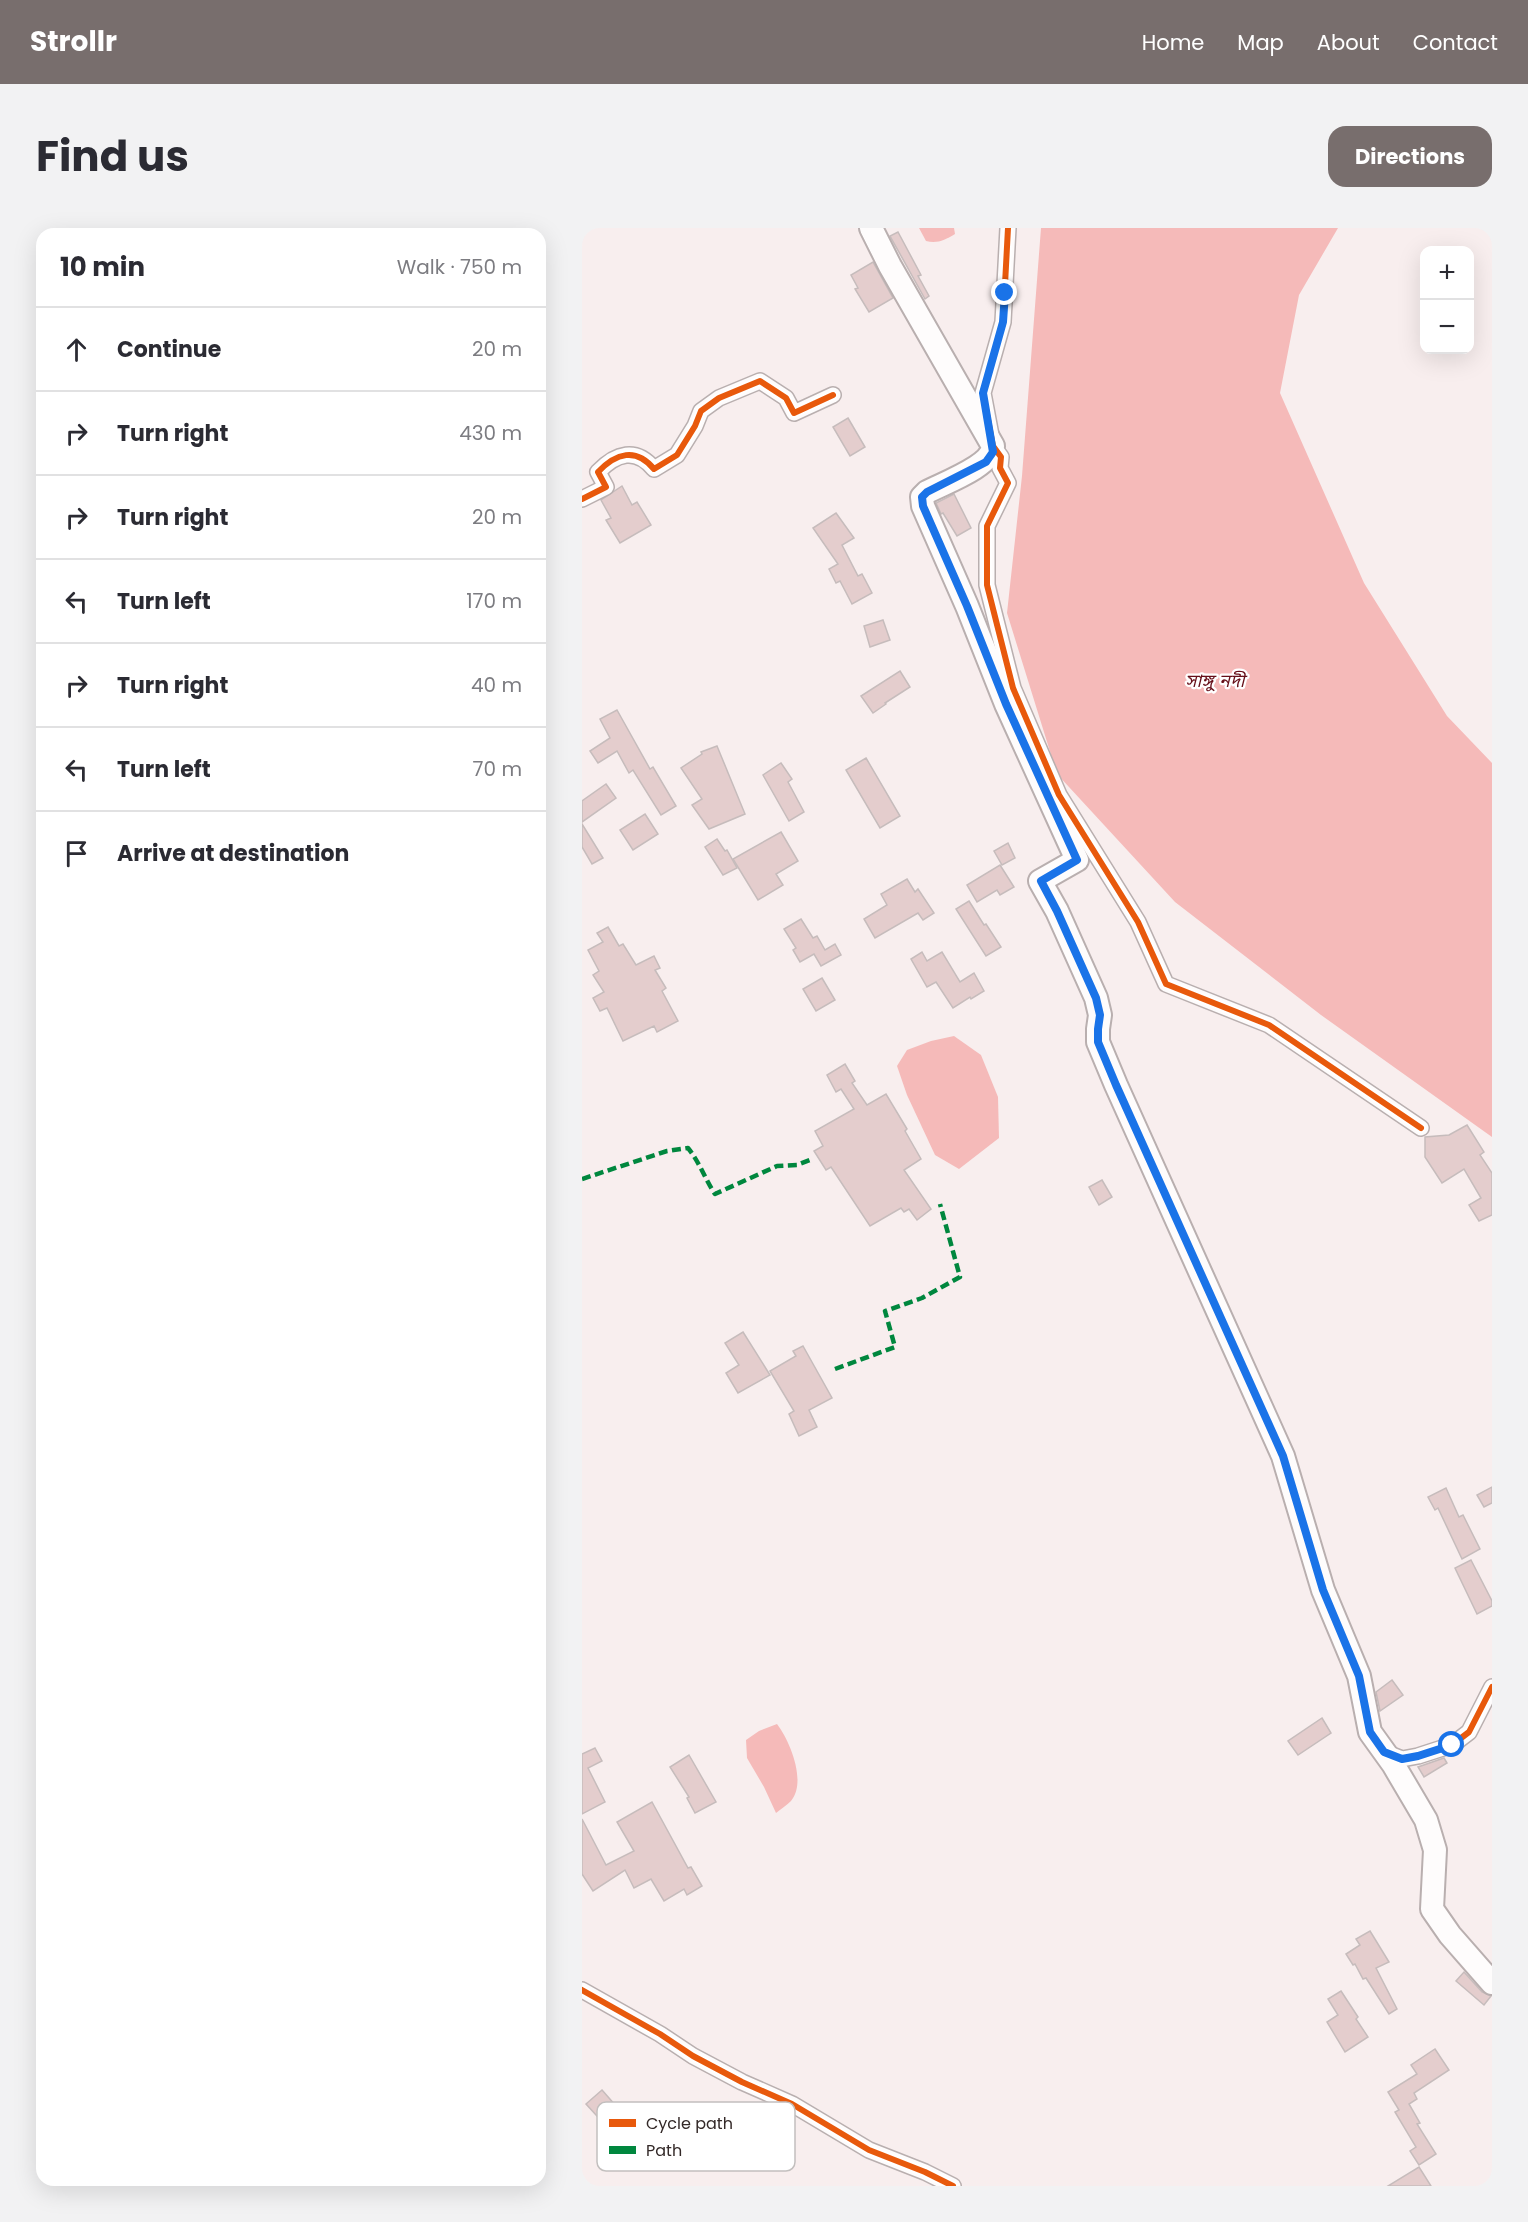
<!DOCTYPE html>
<meta charset="utf-8">
<style>
:root{--surface:#fff;--page:#f2f2f3;--text:#2b2b33;--muted:#7c7c81;--line:#e1e1e2;--accent:#786e6d}
body{margin:0;font-family:Poppins,"Noto Sans Bengali",sans-serif;background:var(--page);color:var(--text)}
.controls{position:absolute;right:18px;top:18px;display:grid;overflow:hidden;border-radius:12px;box-shadow:0 6px 24px #0002}
.controls button{width:54px;height:54px;display:grid;place-items:center;padding:0;border:0;border-bottom:2px solid var(--line);background:var(--surface);color:var(--text);font:30px sans-serif}
.stop{position:absolute;width:18px;height:18px;margin:-14px;border:4px solid #1a73e8;border-radius:50%;background:#fff}
.stop.end{background:#1a73e8;border-color:#fff;box-shadow:0 2px 6px #0008}
.list{margin:0;padding:0;list-style:none}
h2{display:flex;justify-content:space-between;align-items:center;height:78px;margin:0;padding:0 24px;font-size:26px}
h2 small{font-size:20px;font-weight:400;color:var(--muted)}
.list li{display:grid;grid-template-columns:39px 1fr auto;gap:18px;align-items:center;box-sizing:border-box;height:84px;padding:0 24px;border-top:2px solid var(--line)}
.list b{display:block;font-size:22px;white-space:nowrap}
.list em{font-size:20px;font-style:normal;color:var(--muted)}
.icon{flex:none;width:33px;height:33px;fill:none;stroke:currentColor;stroke-width:2;stroke-linecap:round;stroke-linejoin:round}
.map{position:relative;flex:none;width:910px;height:1958px;overflow:hidden;border-radius:18px}
header{display:flex;align-items:center;gap:36px;box-sizing:border-box;height:84px;padding:0 30px;background:var(--accent);color:#fff}
header strong{font-size:28px}
nav{display:flex;gap:33px;margin-inline-start:auto;font-size:21px}
.intro{display:flex;align-items:center;justify-content:space-between;box-sizing:border-box;height:144px;padding:0 36px}
h1{margin:0;font-size:42px}
.button{padding:15px 27px;border-radius:18px;background:var(--accent);color:#fff;font-size:21px;font-weight:700}
main{display:flex;gap:36px;padding:0 36px}
aside{flex:1;background:var(--surface);border-radius:18px;box-shadow:0 6px 24px #0002}
.map>svg:first-child{display:block}
</style>
<header>
<strong>Strollr</strong>
<nav><a>Home</a><a>Map</a><a>About</a><a>Contact</a></nav>
</header>
<div class="intro"><h1>Find us</h1><a class="button">Directions</a></div>
<main>
<aside>
<h2>10 min<small>Walk · 750 m</small></h2>
<ul class="list">
<li><svg class="icon" aria-label="ahead" viewBox="0 0 24 24"><path d="M12 20V5M6 11l6-6 6 6"/></svg><div><b>Continue</b></div><em>20 m</em></li>
<li><svg class="icon" aria-label="right" viewBox="0 0 24 24"><path d="M7 20v-9h11M14 6l5 5-5 5"/></svg><div><b>Turn right</b></div><em>430 m</em></li>
<li><svg class="icon" aria-label="right" viewBox="0 0 24 24"><path d="M7 20v-9h11M14 6l5 5-5 5"/></svg><div><b>Turn right</b></div><em>20 m</em></li>
<li><svg class="icon" aria-label="left" viewBox="0 0 24 24"><path d="M17 20v-9H6M10 6l-5 5 5 5"/></svg><div><b>Turn left</b></div><em>170 m</em></li>
<li><svg class="icon" aria-label="right" viewBox="0 0 24 24"><path d="M7 20v-9h11M14 6l5 5-5 5"/></svg><div><b>Turn right</b></div><em>40 m</em></li>
<li><svg class="icon" aria-label="left" viewBox="0 0 24 24"><path d="M17 20v-9H6M10 6l-5 5 5 5"/></svg><div><b>Turn left</b></div><em>70 m</em></li>
<li><svg class="icon" aria-label="arrive" viewBox="0 0 24 24"><path d="M6 21V4h12l-3 4 3 4H6"/></svg><div><b>Arrive at destination</b></div></li>
</ul>
</aside>
<div class="map">
<svg width="910" height="1958" viewBox="0 0 910 1958">
<rect width="100%" height="100%" fill="#f8eeee"/>
<g fill="#f5bab9">
<path d="M337,0H372L373,6C363,12 355,16 344,13Z"/>
<polygon points="459,0 756,0 717,67 698,165 782,355 865,488 910,535 910,909 739,787 593,674 475,546 425,385 440,248"/>
<polygon points="372,808 399,827 416,869 417,910 377,941 353,927 325,867 315,838 325,822 349,813"/>
<path d="M195,1496C208,1513 225,1554 209,1573C205,1577 199,1581 194,1585L182,1559L165,1530L164,1512L177,1503Z"/>
</g>
<g fill="#e4cdcd" stroke="#c6bcbc" stroke-width="1.5">
<polygon points="316,4 339,47 336,48 347,68 343,71 308,8"/>
<polygon points="291,34 311,70 287,84 273,61 276,60 269,47"/>
<polygon points="266,190 283,219 268,228 251,199"/>
<polygon points="40,258 50,277 55,274 69,297 38,315 24,292 29,290 19,272"/>
<polygon points="372,266 389,300 375,308 361,285 359,286 354,275"/>
<polygon points="254,285 272,310 260,317 276,348 280,346 290,365 270,376 258,353 254,355 247,341 256,336 231,300"/>
<polygon points="301,392 308,412 288,419 282,398"/>
<polygon points="318,443 328,459 303,475 304,476 291,485 279,468"/>
<polygon points="35,482 68,541 71,539 94,578 79,587 51,542 47,545 35,523 16,535 8,523 28,510 18,491"/>
<polygon points="135,518 163,586 127,601 110,577 120,571 99,540 120,526 119,524"/>
<polygon points="284,530 318,588 298,600 264,542"/>
<polygon points="199,535 210,551 206,554 222,584 207,593 181,547"/>
<polygon points="24,556 34,570 0,594 0,573"/>
<polygon points="63,586 76,606 51,622 38,602"/>
<polygon points="0,596 21,630 10,636 0,619"/>
<polygon points="199,604 216,633 194,646 201,657 176,672 151,631"/>
<polygon points="135,611 143,623 145,622 155,640 141,647 123,619"/>
<polygon points="426,615 433,630 420,637 412,623"/>
<polygon points="418,637 432,659 418,667 415,662 395,674 385,657"/>
<polygon points="325,651 333,664 336,661 352,685 341,692 336,685 293,710 282,691 305,677 299,666"/>
<polygon points="387,673 402,697 404,696 419,719 404,728 374,681"/>
<polygon points="219,691 231,710 235,708 243,722 253,716 259,727 239,738 232,726 218,734 211,722 214,720 202,701"/>
<polygon points="26,699 37,718 41,716 54,737 72,728 78,740 73,742 84,760 80,763 96,793 75,804 72,798 41,813 25,780 18,783 11,770 22,764 11,747 17,743 6,722 21,714 15,705"/>
<polygon points="340,724 345,733 360,724 378,754 392,745 402,763 389,771 388,769 371,780 354,754 345,759 329,731"/>
<polygon points="240,750 253,772 234,783 221,761"/>
<polygon points="263,836 273,853 270,855 285,877 304,866 325,901 323,903 339,931 322,942 349,981 335,992 327,981 322,984 319,980 288,998 249,939 244,942 232,923 241,918 233,903 272,881 259,861 254,864 245,847"/>
<polygon points="885,897 902,924 898,927 910,945 910,987 897,993 887,977 899,970 882,941 860,955 843,929 843,909 867,907"/>
<polygon points="520,952 530,969 517,977 507,959"/>
<polygon points="161,1104 188,1147 156,1165 144,1145 157,1137 143,1115"/>
<polygon points="221,1118 250,1170 227,1182 235,1199 217,1208 207,1186 212,1183 188,1143 214,1128 211,1123"/>
<polygon points="910,1259 910,1275 902,1279 895,1267"/>
<polygon points="864,1260 877,1289 881,1287 898,1321 880,1331 856,1280 853,1282 846,1269"/>
<polygon points="889,1332 910,1373 910,1378 895,1386 873,1340"/>
<polygon points="810,1452 821,1467 798,1483 794,1464"/>
<polygon points="740,1490 749,1505 716,1527 706,1513"/>
<polygon points="13,1520 20,1533 6,1540 23,1574 0,1586 0,1526"/>
<polygon points="107,1527 134,1574 113,1585 105,1570 107,1569 88,1539"/>
<polygon points="862,1530 865,1535 842,1549 836,1539"/>
<polygon points="70,1574 106,1640 109,1639 120,1658 105,1667 102,1661 82,1673 69,1651 52,1660 43,1642 11,1663 0,1646 0,1591 24,1637 52,1623 35,1594"/>
<polygon points="788,1703 807,1734 794,1740 815,1781 807,1786 784,1750 781,1751 773,1736 771,1737 764,1726 778,1717 774,1711"/>
<polygon points="882,1744 900,1764 909,1768 902,1777 874,1753"/>
<polygon points="759,1763 776,1789 774,1791 786,1809 763,1824 745,1794 756,1787 746,1771"/>
<polygon points="853,1821 867,1842 832,1865 835,1871 827,1876 838,1895 835,1896 854,1926 837,1937 828,1923 834,1919 813,1884 817,1882 806,1864 835,1846 829,1837"/>
<polygon points="20,1862 41,1886 25,1899 4,1876"/>
<polygon points="837,1939 849,1958 806,1958"/>
</g>
<g fill="none" stroke-linecap="round" stroke-linejoin="round">
<g stroke="#b9afaf" stroke-width="18">
<g id="street">
<polyline points="426,0 421,94 401,165 411,218 419,229 418,240 426,255 405,298 405,357 431,460 477,567 556,694 584,756 687,797 839,900"/>
<path d="M0,271L24,259L16,244C34,225 54,219 72,241L95,227L113,198L119,183L137,170L178,153L204,170L212,185L251,167"/>
<polyline points="802,1524 820,1531 836,1528 870,1517 887,1504 910,1459"/>
<polyline points="0,1762 78,1806 111,1828 160,1854 210,1876 287,1922 343,1944 371,1958"/>
</g>
</g>
<g stroke="#b9afaf" stroke-width="26">
<path id="secondary" d="M289,0L308,38L411,218C410,238 362,255 345,264L340,269L341,278L385,378L424,476L495,632L458,653L475,683L514,770L518,787L516,801V814L534,857L701,1228L741,1362L777,1448L788,1504L811,1536L844,1592L853,1622L850,1681L868,1707L910,1755"/>
</g>
<use href="#street" stroke="#fefcfc" stroke-width="15"/>
<use href="#secondary" stroke="#fefcfc" stroke-width="22"/>
<g stroke="#00873e" stroke-width="4.5" stroke-dasharray="9 4.5" stroke-linecap="butt">
<path d="M0,951L85,923L106,920C118,935 123,951 133,966L195,938L215,937L228,932"/>
<polyline points="253,1141 313,1119 303,1083 340,1070 378,1049 358,976"/>
</g>
<g stroke="#fff" stroke-width="10">
<g id="cycleway">
<polyline points="426,0 421,94 401,165 411,218 419,229 418,240 426,255 405,298 405,357 431,460 477,567 556,694 584,756 687,797 839,900"/>
<path d="M0,271L24,259L16,244C34,225 54,219 72,241L95,227L113,198L119,183L137,170L178,153L204,170L212,185L251,167"/>
<polyline points="802,1524 820,1531 836,1528 870,1517 887,1504 910,1459"/>
<polyline points="0,1762 78,1806 111,1828 160,1854 210,1876 287,1922 343,1944 371,1958"/>
</g>
</g>
<use href="#cycleway" stroke="#e8590c" stroke-width="6"/>
</g>
<g fill="none" stroke-linecap="round" stroke-linejoin="round">
<polyline stroke="#1a73e8" stroke-width="8" points="423,65 421,94 401,165 411,224 404,234 345,264 340,269 341,278 385,378 424,476 495,632 459,653 475,683 514,770 518,787 516,801 516,814 534,857 701,1228 741,1362 777,1448 788,1504 802,1524 820,1531 836,1528 870,1517"/>
</g>
<g text-anchor="middle" stroke-width="4.5" stroke-linejoin="round" paint-order="stroke">
<g font-size="18" font-style="italic" fill="#660f19" stroke="#fff">
<text x="633" y="459">সাঙ্গু নদী</text>
</g>
</g>
<rect x="15" y="1874" width="198" height="69" rx="9" fill="#fff" stroke="#c2bfbe" stroke-width="1.5"/>
<rect x="27" y="1891" width="27" height="8" fill="#e8590c"/>
<rect x="27" y="1918" width="27" height="8" fill="#00873e"/>
<g font-size="16" fill="#332928">
<text x="64" y="1901">Cycle path</text>
<text x="64" y="1928">Path</text>
</g>
</svg>
<div class="controls">
<button>+</button>
<button>−</button>
</div>
<div class="stop" style="left:870px;top:1517px"></div>
<div class="stop end" style="left:423px;top:65px"></div>
</div>
</main>
